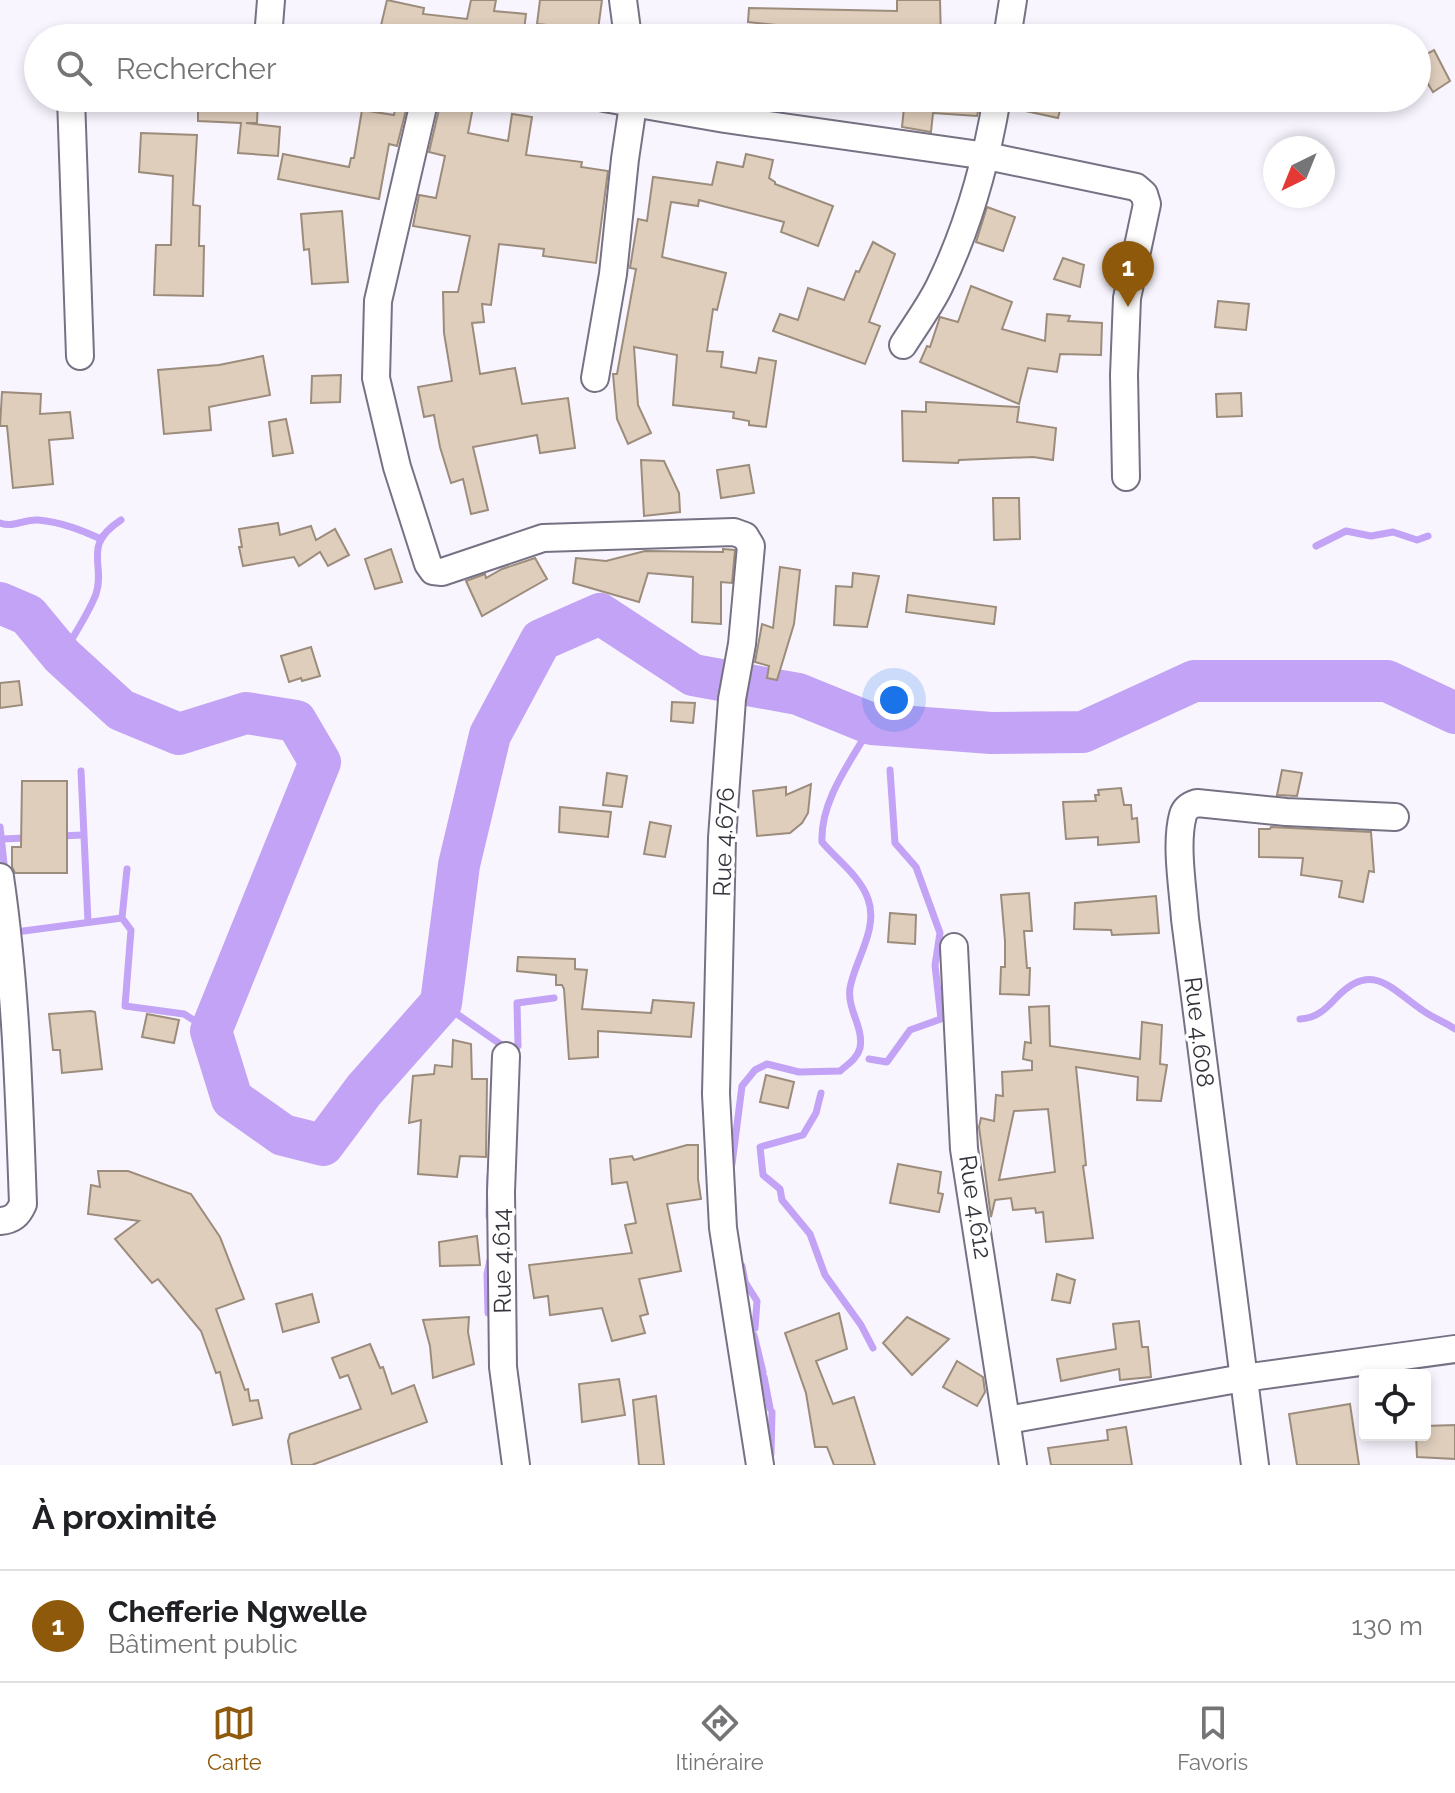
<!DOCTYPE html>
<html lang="fr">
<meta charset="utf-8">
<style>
:root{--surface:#fff;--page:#f2f2f2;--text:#202124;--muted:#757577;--line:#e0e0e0;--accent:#8e590a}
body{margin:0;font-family:Raleway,sans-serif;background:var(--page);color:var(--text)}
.controls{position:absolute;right:24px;bottom:24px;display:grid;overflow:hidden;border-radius:8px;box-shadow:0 4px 12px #0003}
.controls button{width:72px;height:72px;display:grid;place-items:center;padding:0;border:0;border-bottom:2px solid var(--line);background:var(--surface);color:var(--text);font:40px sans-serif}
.compass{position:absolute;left:1263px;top:136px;width:72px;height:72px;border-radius:50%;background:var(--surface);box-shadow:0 4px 12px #0003;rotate:223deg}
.you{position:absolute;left:894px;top:700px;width:28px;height:28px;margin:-20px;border:6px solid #fff;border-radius:50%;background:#1a73e8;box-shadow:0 0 0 12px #1a73e833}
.badge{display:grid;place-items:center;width:52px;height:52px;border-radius:50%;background:var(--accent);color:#fff;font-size:26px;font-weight:700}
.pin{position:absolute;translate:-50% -66px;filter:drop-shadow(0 2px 4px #0008)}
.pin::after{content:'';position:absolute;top:42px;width:28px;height:24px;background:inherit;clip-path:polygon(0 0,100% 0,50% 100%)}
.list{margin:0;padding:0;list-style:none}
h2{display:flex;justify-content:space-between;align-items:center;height:104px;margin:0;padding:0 32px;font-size:34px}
h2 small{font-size:26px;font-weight:400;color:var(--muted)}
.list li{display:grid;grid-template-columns:52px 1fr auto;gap:24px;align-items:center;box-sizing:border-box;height:112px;padding:0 32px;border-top:2px solid var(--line)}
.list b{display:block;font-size:30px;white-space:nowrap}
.list p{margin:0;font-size:26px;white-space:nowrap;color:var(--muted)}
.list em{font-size:26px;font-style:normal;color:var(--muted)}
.icon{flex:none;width:44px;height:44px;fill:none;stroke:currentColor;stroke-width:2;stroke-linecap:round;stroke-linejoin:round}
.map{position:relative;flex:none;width:1455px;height:1465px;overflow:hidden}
.search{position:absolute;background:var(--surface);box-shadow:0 4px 12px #0003;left:24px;right:24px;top:24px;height:88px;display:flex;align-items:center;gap:20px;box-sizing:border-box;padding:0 28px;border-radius:44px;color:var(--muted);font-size:30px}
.sheet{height:216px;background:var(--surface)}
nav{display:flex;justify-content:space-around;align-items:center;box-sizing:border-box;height:112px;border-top:2px solid var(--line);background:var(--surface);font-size:22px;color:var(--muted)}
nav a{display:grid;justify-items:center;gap:4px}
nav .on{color:var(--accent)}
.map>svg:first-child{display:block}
</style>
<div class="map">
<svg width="1455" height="1465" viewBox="0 0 1455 1465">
<rect width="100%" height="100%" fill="#f8f5fe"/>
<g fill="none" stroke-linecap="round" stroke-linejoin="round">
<g stroke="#c2a3f5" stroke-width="7">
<path d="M0,523C13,528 25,519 38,520C61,522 81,530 101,539L103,536"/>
<polyline points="1316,546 1346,531 1371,536 1393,532 1417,540 1428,536"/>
<path d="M62,656C73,636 88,615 96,594C106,564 81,546 121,520"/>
<polyline points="81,771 88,922"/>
<polyline points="0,827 5,873"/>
<polyline points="59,836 83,835"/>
<polyline points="1,839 27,838"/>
<polyline points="127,869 122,918 131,930 125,1006 184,1014 211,1031"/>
<polyline points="16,932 122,918"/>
<polyline points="441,1003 509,1050 515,1050 518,1046 517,1003 554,998"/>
<path d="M1300,1019C1317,1018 1326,1009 1337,997C1372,961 1390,988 1422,1010C1433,1018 1445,1022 1455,1029"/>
<polyline points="869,1059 887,1062 910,1030 941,1019 935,965 940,933 916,867 895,843 890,770"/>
<polyline points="821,1093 816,1113 803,1135 760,1147 763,1175 780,1189 782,1200 810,1234 825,1275 861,1325 873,1348"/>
<path d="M732,1164L742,1086L755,1070L767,1064L799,1072L840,1071C848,1064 857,1059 860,1048C864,1027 847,1010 850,988C855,960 879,928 868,899C860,876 837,860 822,842C820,800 852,760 872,724"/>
<polyline points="489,1216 490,1176"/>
<polyline points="742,1266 745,1282 757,1301 755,1328"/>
<polyline points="488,1313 487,1274 490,1260"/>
<polyline points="754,1335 763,1372"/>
<polyline points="764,1377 770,1408"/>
<polyline points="771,1454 772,1412"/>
</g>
<polyline stroke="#c2a3f5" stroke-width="42" points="0,603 28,615 62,656 121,710 179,734 246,713 296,721 320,762 211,1031 232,1099 283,1135 323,1145 364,1090 441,1003 459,865 490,735 541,640 600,614 693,675 798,694 872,724 991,733 1083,732 1194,681 1387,681 1455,713"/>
</g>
<g fill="#dfcebc" stroke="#9c8c7c" stroke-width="2" fill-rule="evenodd">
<polygon points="387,0 424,8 423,14 467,19 471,0 496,0 494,11 526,14 523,38 378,38"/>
<polygon points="540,0 602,0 598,30 537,24"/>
<polygon points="897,0 940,0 941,38 804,38 804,28 748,22 749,8 897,11"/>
<polygon points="1434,50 1450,81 1433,92 1417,66 1417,59"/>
<polygon points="198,98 258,98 257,123 246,123 280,127 278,156 238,153 241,123 198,121"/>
<polygon points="397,98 409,98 397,146 389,144 379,199 278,179 283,154 349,167 351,158 354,158 362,110 394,115"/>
<polygon points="905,98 981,98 977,116 933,113 931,132 902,127"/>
<polygon points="1013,98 1063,98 1058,118 1012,108"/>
<polygon points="441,101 473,107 468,133 508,141 512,114 532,117 526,155 582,162 581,167 608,171 596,263 543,256 544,249 499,244 491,305 482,304 484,322 472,323 480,374 515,368 522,404 568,398 575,448 540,453 537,435 473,447 488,510 471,514 463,479 451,483 440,447 434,415 424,417 418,387 452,381 444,333 443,292 458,292 470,236 413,226 419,195 436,198 445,156 429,152"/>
<polygon points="141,133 197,135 193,205 200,206 199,246 204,246 203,296 154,295 156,245 171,245 173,176 139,172"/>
<polygon points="746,154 773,160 769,178 775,182 775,184 833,206 818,246 781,232 784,222 699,200 698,206 671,202 662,257 726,273 717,310 713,309 707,351 723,352 721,367 756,373 759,358 776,361 766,427 749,425 749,421 733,418 734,412 673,405 677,355 634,347 638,405 651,433 628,444 617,419 613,374 617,374 636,269 630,268 638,219 647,221 653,177 712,185 717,162 743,167"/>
<polygon points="987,207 1015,217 1003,251 976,242"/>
<polygon points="342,211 348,282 312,284 309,249 304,250 301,214"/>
<polygon points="873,242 895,254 869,322 880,326 865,364 773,331 780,314 798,320 808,288 844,300 856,271 859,272"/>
<polygon points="1063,258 1084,265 1080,287 1054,279"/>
<polygon points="971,286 1012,302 1002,329 1045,341 1047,314 1070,316 1068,321 1102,323 1101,355 1060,354 1057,372 1028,368 1019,404 920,362 927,346 930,347 940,317 958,322"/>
<polygon points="1218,301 1249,304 1246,330 1215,327"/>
<polygon points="263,356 270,395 209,407 211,430 164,434 158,370 219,365"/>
<polygon points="341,375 340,402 311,403 312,376"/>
<polygon points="2,392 41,394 40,414 70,412 73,438 49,440 53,484 13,488 7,426 0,426"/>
<polygon points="1241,393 1242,416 1217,417 1216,394"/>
<polygon points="926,402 1019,407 1017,422 1056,428 1053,460 1033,457 959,460 958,463 903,461 902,411 926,412"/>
<polygon points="286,419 293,453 273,456 269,422"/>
<polygon points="641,460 664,461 679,493 680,512 644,516"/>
<polygon points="749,465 754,493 721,498 717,470"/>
<polygon points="993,498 1019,498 1020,539 994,540"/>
<polygon points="278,523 280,535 311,526 316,540 335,529 349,555 328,566 320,552 299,566 294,557 243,566 239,547 242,547 239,529"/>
<polygon points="391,549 402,582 375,589 365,559"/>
<polygon points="723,549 735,550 732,583 721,582 721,624 692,622 693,577 648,573 639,602 573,583 576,558 606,561 645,551 723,552"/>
<polygon points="535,558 547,579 482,616 466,581 485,574 486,578 502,569"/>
<polygon points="780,567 800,570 794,624 777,680 767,678 769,666 755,662 762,624 773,628"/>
<polygon points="853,573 879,576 867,627 834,625 836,586 852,587"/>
<polygon points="908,595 996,607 994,624 906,612"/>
<polygon points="311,647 320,676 302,681 301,678 289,682 281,656"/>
<polygon points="19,681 22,705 0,708 0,683"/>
<polygon points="672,702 695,703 693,723 671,721"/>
<polygon points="1282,770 1302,773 1297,796 1277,795"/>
<polygon points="607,773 627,776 622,807 603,805"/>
<polygon points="22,781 67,781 67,873 15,873 12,867 12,847 21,847"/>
<polygon points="811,784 808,813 802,823 790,833 757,836 753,791 786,787 786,795"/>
<polygon points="1121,788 1124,805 1131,805 1132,819 1137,818 1139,842 1098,845 1098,837 1066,839 1063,802 1096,801 1095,795 1099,795 1098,790"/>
<polygon points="560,807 611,812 608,837 559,832"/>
<polygon points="650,822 671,826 665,857 644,854"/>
<polygon points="1271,827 1371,832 1374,872 1369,871 1363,902 1339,897 1342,881 1301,875 1303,858 1259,857 1259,829 1270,829"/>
<polygon points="1029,893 1032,931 1024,931 1027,968 1030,968 1029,995 1000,994 1001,967 1005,967 1005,941 1001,895"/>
<polygon points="1156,896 1159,933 1112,935 1111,930 1074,929 1075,903"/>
<polygon points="890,913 916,915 915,944 888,942"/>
<polygon points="518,957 575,959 575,969 587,970 582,1009 651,1013 653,1000 694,1003 691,1037 598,1031 598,1057 569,1059 564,989 562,985 556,985 556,975 517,971"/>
<path d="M1049,1006L1050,1046L1140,1059L1142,1022L1162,1025L1160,1064L1167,1065L1161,1101L1137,1100L1138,1077L1076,1067L1086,1165L1083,1166L1093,1238L1046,1242L1043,1212L1036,1213L1035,1208L1013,1210L1011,1198L995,1200L991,1217L979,1127L981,1118L994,1121L996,1095L1003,1096L1002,1072L1032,1070V1061L1023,1059L1025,1042L1031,1043L1029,1007ZM1048,1109L1055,1172L999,1180L1014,1111Z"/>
<polygon points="91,1011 95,1012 102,1069 62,1073 60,1050 53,1050 49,1014"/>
<polygon points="147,1014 179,1020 174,1043 142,1037"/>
<polygon points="453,1040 471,1044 472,1079 487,1079 486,1157 460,1156 457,1177 418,1174 421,1120 409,1123 413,1076 434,1074 435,1065 452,1067"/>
<polygon points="766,1075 794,1082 788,1108 760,1102"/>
<polygon points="687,1145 698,1145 698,1179 701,1199 667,1204 681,1271 639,1279 648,1314 640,1316 645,1333 612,1341 602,1308 550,1315 548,1296 534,1298 529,1265 632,1253 625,1225 636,1223 627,1182 612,1184 610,1159 632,1156 634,1160"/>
<polygon points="898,1164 941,1172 938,1193 943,1194 939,1212 890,1203"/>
<polygon points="98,1171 128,1171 191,1194 220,1237 244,1299 216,1309 245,1390 248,1389 250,1401 258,1400 262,1418 233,1425 220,1372 216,1373 201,1331 158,1279 152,1283 115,1239 139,1221 88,1214 91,1185 100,1187"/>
<polygon points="477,1236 480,1265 440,1266 439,1242"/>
<polygon points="1057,1274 1075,1280 1070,1303 1052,1300"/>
<polygon points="312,1294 319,1322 283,1332 276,1304"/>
<polygon points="839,1313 847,1349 816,1361 833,1404 854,1397 875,1465 834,1465 827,1447 815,1447 806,1393 785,1333"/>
<polygon points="469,1317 468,1332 474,1364 433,1378 430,1346 423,1320"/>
<polygon points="907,1317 949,1339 912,1375 883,1343"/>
<polygon points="1139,1321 1142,1347 1148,1347 1151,1377 1120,1380 1119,1369 1061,1381 1057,1359 1116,1349 1113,1324"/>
<polygon points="370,1344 380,1368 383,1367 392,1394 414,1385 427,1422 312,1465 292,1465 288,1441 290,1434 361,1409 348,1375 340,1378 332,1358"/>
<polygon points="957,1361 983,1377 985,1392 977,1406 943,1387"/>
<polygon points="619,1379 625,1415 582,1422 579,1384"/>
<polygon points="656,1396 664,1465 639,1465 633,1400"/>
<polygon points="1350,1404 1359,1465 1297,1465 1289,1414"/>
<polygon points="1455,1425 1455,1459 1417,1457 1416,1435 1425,1435 1425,1426"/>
<polygon points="1126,1427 1132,1465 1051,1465 1048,1448 1108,1440 1107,1430"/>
</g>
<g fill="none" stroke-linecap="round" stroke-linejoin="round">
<g stroke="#777184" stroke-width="30">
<g id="minor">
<polyline points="623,0 628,38"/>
<polyline points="268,38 271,0"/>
<polyline points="1007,38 1013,0"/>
<polyline points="71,98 80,356"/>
<polyline points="425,98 378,301 376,378 397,467 428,564 433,571 442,572 543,538 734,532 745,536 751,546 742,644 732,699 722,838 716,1094 723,1228 760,1465"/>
<polyline points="604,98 725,119 987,156 1136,187 1144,194 1147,204 1127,298 1124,375 1126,477"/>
<path d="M903,345C915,326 929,307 939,287C968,228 986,163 997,98"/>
<polyline points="595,378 613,274 625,159 634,98"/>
<path d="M0,877C16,986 19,1095 23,1204C18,1215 13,1220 0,1221"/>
<polyline points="954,947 964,1149 1013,1465"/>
<polyline points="506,1056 501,1192 503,1367 516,1465"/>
<polyline points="1008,1420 1243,1378 1455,1349"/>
<path d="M1255,1465L1185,919C1183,889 1175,844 1183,815C1185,808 1190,805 1197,803L1286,812L1395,817"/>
</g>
</g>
<use href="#minor" stroke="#fff" stroke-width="26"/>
</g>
<g text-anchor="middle" stroke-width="7" stroke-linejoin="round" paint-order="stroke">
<g font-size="24" fill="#37343d" stroke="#fff">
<text transform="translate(724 842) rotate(-88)" y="8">Rue 4.676</text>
<text transform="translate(1199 1032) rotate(83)" y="8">Rue 4.608</text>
<text transform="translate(975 1207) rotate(81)" y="8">Rue 4.612</text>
<text transform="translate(502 1261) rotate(-91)" y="8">Rue 4.614</text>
</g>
</g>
</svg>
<div class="controls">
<button><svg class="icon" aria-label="locate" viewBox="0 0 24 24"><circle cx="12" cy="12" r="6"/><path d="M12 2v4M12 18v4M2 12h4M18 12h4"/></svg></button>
</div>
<svg class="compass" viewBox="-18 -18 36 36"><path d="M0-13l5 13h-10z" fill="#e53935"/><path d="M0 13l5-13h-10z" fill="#757577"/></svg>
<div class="you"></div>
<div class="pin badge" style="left:1128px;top:307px">1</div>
<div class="search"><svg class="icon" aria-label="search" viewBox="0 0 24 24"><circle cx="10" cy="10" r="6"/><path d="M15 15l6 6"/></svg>Rechercher</div>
</div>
<section class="sheet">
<h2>À proximité<small></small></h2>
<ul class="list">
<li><span class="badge">1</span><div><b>Chefferie Ngwelle</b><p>Bâtiment public</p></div><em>130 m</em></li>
</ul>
</section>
<nav>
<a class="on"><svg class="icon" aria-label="map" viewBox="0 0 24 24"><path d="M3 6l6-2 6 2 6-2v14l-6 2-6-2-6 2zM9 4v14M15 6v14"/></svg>Carte</a>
<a><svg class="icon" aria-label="directions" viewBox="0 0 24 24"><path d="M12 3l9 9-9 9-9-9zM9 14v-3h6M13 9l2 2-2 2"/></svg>Itinéraire</a>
<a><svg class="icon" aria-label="saved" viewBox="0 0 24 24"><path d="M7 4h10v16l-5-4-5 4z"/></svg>Favoris</a>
</nav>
